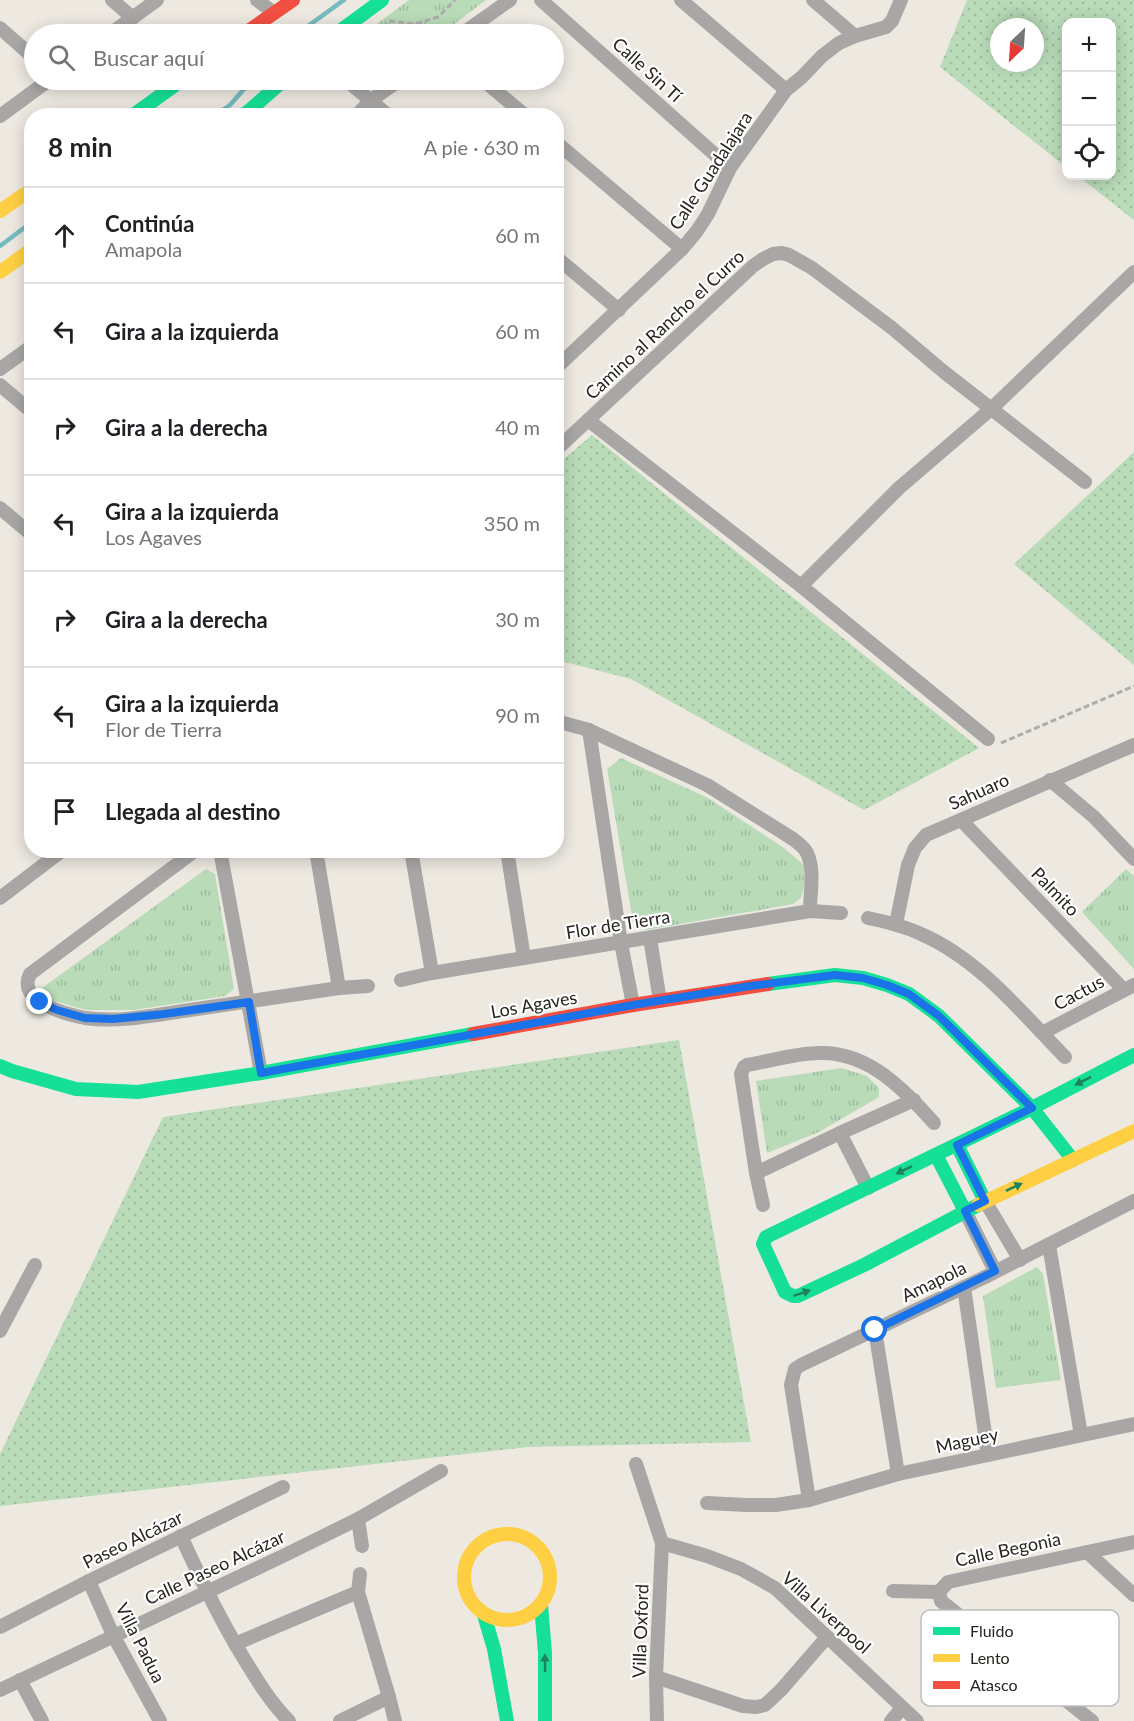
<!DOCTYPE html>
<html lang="es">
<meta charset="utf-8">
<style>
:root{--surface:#fff;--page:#f6f6f6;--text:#202124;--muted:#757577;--line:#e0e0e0}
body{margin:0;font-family:Lato,sans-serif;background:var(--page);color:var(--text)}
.controls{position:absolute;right:18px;top:18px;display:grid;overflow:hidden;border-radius:12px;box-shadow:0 3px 15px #0003}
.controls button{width:54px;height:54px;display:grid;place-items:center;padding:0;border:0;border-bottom:2px solid var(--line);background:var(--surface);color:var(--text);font:30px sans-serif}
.compass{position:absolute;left:990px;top:18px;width:54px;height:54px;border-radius:50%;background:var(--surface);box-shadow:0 3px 15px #0003;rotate:205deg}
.stop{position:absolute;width:18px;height:18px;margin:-14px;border:4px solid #1a73e8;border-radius:50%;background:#fff}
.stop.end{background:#1a73e8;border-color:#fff;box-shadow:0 2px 6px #0008}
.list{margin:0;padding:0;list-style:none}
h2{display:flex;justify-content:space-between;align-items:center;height:78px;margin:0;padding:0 24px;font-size:26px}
h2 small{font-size:20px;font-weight:400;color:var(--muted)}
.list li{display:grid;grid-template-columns:39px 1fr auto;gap:18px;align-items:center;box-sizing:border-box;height:96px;padding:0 24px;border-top:2px solid var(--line)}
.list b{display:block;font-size:22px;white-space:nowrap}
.list p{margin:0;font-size:20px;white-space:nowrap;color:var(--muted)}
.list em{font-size:20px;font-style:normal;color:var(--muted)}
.icon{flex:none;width:33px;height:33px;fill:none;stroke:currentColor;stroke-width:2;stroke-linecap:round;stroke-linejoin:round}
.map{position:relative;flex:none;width:1134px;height:1721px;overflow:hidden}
.search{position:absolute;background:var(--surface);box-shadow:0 3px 15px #0003;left:24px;top:24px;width:540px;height:66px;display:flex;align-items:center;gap:15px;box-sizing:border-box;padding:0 21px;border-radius:33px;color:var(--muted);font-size:22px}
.panel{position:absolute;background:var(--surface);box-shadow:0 3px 15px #0003;left:24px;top:108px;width:540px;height:750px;border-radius:24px}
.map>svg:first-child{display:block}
</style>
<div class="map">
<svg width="1134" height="1721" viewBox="0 0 1134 1721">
<defs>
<pattern id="grass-dots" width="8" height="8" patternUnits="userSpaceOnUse" patternTransform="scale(1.5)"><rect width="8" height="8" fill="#b9dbb8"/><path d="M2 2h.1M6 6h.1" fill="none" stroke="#9fbc9e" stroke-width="1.8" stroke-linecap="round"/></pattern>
<pattern id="park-tufts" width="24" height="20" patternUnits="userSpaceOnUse" patternTransform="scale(1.5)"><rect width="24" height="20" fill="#b9dbb8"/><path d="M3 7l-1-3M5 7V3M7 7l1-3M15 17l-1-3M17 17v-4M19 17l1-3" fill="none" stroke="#9fbc9e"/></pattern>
</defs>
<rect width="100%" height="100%" fill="#ede9e1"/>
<g fill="url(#grass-dots)" fill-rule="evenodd">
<path d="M967,0H1134V220L1078,176H1112V22H1066V167L940,67ZM999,27H1035V63H999Z"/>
<polygon points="592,435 979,748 864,810 631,679 557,660 557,465"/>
<polygon points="1134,452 1134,665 1014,564"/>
<polygon points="679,1040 751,1442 528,1447 0,1506 0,1454 163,1117"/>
</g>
<g fill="url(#park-tufts)">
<polygon points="409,0 486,0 441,34 363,34"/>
<polygon points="621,758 708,798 784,848 804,865 804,888 801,898 793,904 646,930 633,922 607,769"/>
<polygon points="206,869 215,874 234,989 225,996 134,1010 86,1010 44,998 42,988"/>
<polygon points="1126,869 1134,876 1134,969 1082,912"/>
<polygon points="842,1068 867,1076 879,1088 879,1097 819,1132 767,1153 756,1081"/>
<polygon points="1037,1267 1043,1274 1061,1380 996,1388 983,1296"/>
</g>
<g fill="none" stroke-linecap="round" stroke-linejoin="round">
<g stroke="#74bbbf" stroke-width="4.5">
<polyline points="297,34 344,0"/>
<polyline points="214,116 230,105 252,80"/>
<polyline points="0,246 32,222"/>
</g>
<g stroke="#afadab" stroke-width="3" stroke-dasharray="6 3" stroke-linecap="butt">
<polyline points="377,34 378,31 390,21 416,24 438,17 455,0"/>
<polyline points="412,34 416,24"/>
<polyline points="1001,743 1134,686"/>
</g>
<g stroke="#a9a7a6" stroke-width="14">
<polyline points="112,0 133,18"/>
<polyline points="257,0 274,13"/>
<polyline points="541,0 730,168"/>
<polyline points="681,0 786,90"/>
<polyline points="813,0 855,36"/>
<polyline points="0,28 34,58"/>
<polyline points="110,34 157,0"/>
<polyline points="462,34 510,0"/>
<polyline points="346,80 389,116"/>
<polyline points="483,80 526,116"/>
<polyline points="0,116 49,80"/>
<polyline points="356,116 371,100 400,80"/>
<polyline points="556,142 682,249"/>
<polyline points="556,257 619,310"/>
<polyline points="556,368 682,249 697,231 708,214 730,168 786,90 802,77 822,56 839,43 855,36 886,27 892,21 901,0"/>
<polyline points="0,369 32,346"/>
<polyline points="0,385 32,412"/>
<polyline points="588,420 801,586 988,739"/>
<polyline points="556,450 753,266 763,259 773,254 782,253 789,255 812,268 892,328 944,372 1085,482"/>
<polyline points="0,508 32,535"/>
<polyline points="801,586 899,488 991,409 1134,272"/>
<path d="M556,721L589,730L707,785L793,839C798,843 804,847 807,853C815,870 810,893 810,911"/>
<polyline points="589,730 621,943 633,1005"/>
<polyline points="1050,780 1094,817 1134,859"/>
<polyline points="961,820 1124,990"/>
<path d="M196,850L30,974C25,985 28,993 38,1000C51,1010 70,1015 85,1018C119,1023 156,1015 190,1010C240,1003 289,995 339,988L368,986"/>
<polyline points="220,850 261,1073"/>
<polyline points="316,850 339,988"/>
<polyline points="411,850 432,973"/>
<polyline points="507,850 524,958"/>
<polyline points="0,898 63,850"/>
<path d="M868,918C887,922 904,926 921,934C979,959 1022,1013 1065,1057"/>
<polyline points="896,924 908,865 915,848 926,835 1134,745"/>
<polyline points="650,938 660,1001"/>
<polyline points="401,980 432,973 810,911 841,913"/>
<polyline points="1042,1033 1134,985"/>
<polyline points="840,1133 868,1188"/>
<polyline points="756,1173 840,1133 914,1100"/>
<polyline points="985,1201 1020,1260"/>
<path d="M763,1205L756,1173L741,1074L744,1067L747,1065C770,1061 796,1053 820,1053C869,1052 903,1089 934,1123"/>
<polyline points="965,1211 995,1271"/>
<polyline points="1049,1245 1081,1435"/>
<polyline points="964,1287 988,1455"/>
<polyline points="875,1330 898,1474"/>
<polyline points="0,1331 35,1265"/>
<polyline points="636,1464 662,1543 656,1677 657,1721"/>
<polyline points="809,1500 791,1385 795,1369 801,1365 983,1278 1134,1201"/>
<polyline points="707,1503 746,1505 776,1505 809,1500 898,1474 1134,1424"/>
<polyline points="358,1519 362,1546"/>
<path d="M181,1536C200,1578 219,1618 243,1657C257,1680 270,1702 289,1721"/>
<polyline points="662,1543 707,1556 741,1569 775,1588 917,1721"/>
<polyline points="1087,1552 1134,1595"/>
<polyline points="360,1574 358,1592 389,1697 395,1721"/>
<polyline points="89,1581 113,1635 160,1721"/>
<polyline points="893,1591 939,1592 948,1582 1134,1542"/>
<polyline points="939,1592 941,1601 1092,1721"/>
<polyline points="0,1627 89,1581 283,1487"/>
<polyline points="235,1644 358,1592"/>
<polyline points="656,1677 743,1706 756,1707 765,1705 781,1690 827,1637"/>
<polyline points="20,1680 42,1721"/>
<polyline points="0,1690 285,1555 358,1519 441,1471"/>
<polyline points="340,1721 389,1697"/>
<polyline points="891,1721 902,1708"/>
</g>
<g stroke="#16e098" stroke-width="14">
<polyline points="336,34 382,0"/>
<polyline points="132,116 182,80"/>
<polyline points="243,116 284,80"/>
<polyline points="768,984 835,975 863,978 887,985 909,994 939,1016 1032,1108 1073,1160"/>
<polyline points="0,1066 12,1071 76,1089 138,1092 261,1073 473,1034"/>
<polyline points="957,1145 985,1201"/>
<polyline points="936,1155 965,1211"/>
<polyline points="978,1205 864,1265 798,1296 793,1296 785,1292 763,1244 766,1237 1032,1108 1134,1055"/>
<polyline points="541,1605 545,1653 545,1721"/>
<polyline points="484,1615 494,1649 507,1721"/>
</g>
<g stroke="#ffcf43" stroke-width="14">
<polyline points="0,211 32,189"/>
<polyline points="0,272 32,249"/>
<polyline points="978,1205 1134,1131"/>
<circle cx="507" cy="1577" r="43"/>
</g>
<g stroke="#f24e42" stroke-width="14">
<polyline points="244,34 293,0"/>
<polyline points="473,1034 633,1005 768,984"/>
</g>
</g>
<defs><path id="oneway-solid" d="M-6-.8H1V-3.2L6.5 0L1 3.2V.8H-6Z" transform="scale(1.5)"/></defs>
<g fill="#1f825c">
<use href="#oneway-solid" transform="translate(1083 1081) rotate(153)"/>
<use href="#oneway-solid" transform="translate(904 1170) rotate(154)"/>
<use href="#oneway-solid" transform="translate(1014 1187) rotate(-25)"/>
<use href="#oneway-solid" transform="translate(802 1293) rotate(-19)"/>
<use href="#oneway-solid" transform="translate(545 1663) rotate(-91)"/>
</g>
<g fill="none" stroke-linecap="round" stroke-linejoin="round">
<polyline stroke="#1a73e8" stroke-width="8" points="40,1002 57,1010 85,1018 113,1019 164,1014 249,1002 261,1073 633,1005 750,986 835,975 863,978 887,985 909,994 939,1016 1032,1108 957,1145 985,1201 965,1211 995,1271 875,1330"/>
</g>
<g text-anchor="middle" stroke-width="4.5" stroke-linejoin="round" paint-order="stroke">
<g font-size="18" fill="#282520" stroke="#fff">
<text transform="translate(647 70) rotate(42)" y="6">Calle Sin Tí</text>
<text transform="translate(711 171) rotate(-57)" y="6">Calle Guadalajara</text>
<text transform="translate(665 325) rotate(-43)" y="6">Camino al Rancho el Curro</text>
<text transform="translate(979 792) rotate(-24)" y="6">Sahuaro</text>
<text transform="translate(1055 892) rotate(46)" y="6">Palmito</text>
<text transform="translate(618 925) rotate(-9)" y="6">Flor de Tierra</text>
<text transform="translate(1079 993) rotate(-28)" y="6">Cactus</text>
<text transform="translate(534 1005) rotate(-10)" y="6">Los Agaves</text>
<text transform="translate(934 1282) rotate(-26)" y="6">Amapola</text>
<text transform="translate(967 1441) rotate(-12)" y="6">Maguey</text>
<text transform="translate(133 1540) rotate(-26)" y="6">Paseo Alcázar</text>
<text transform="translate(1008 1550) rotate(-12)" y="6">Calle Begonia</text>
<text transform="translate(215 1568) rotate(-25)" y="6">Calle Paseo Alcázar</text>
<text transform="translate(826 1613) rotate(42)" y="6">Villa Liverpool</text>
<text transform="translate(641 1631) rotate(-88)" y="6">Villa Oxford</text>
<text transform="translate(140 1643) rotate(63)" y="6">Villa Padua</text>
</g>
</g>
<rect x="921" y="1610" width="198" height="96" rx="9" fill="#fff" stroke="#bebebc" stroke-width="1.5"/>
<rect x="933" y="1627" width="27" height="8" fill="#16e098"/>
<rect x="933" y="1654" width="27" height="8" fill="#ffcf43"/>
<rect x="933" y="1681" width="27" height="8" fill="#f24e42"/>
<g font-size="16" fill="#282520">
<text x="970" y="1637">Fluido</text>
<text x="970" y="1664">Lento</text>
<text x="970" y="1691">Atasco</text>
</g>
</svg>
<div class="controls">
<button>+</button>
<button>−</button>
<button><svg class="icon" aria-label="locate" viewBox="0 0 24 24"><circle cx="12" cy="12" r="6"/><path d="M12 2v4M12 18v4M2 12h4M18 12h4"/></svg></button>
</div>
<svg class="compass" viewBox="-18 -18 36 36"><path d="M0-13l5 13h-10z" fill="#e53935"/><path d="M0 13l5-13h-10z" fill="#757577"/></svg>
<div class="stop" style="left:875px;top:1330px"></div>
<div class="stop end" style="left:40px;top:1002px"></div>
<div class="search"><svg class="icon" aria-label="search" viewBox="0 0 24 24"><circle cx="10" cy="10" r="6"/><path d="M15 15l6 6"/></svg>Buscar aquí</div>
<section class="panel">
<h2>8 min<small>A pie · 630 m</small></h2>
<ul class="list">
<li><svg class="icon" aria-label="ahead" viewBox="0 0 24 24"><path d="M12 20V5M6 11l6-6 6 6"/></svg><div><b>Continúa</b><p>Amapola</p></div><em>60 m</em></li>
<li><svg class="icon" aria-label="left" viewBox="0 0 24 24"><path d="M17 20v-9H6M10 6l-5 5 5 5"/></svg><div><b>Gira a la izquierda</b></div><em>60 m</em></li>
<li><svg class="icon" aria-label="right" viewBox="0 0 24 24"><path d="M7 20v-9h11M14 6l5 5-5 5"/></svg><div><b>Gira a la derecha</b></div><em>40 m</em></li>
<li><svg class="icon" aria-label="left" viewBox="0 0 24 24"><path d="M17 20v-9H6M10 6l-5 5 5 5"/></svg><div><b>Gira a la izquierda</b><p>Los Agaves</p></div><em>350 m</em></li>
<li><svg class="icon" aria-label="right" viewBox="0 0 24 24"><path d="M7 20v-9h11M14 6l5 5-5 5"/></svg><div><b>Gira a la derecha</b></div><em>30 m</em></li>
<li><svg class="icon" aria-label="left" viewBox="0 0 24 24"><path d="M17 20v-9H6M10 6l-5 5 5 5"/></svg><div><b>Gira a la izquierda</b><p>Flor de Tierra</p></div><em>90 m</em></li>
<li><svg class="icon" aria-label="arrive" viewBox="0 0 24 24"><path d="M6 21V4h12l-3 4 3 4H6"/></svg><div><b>Llegada al destino</b></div></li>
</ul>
</section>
</div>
